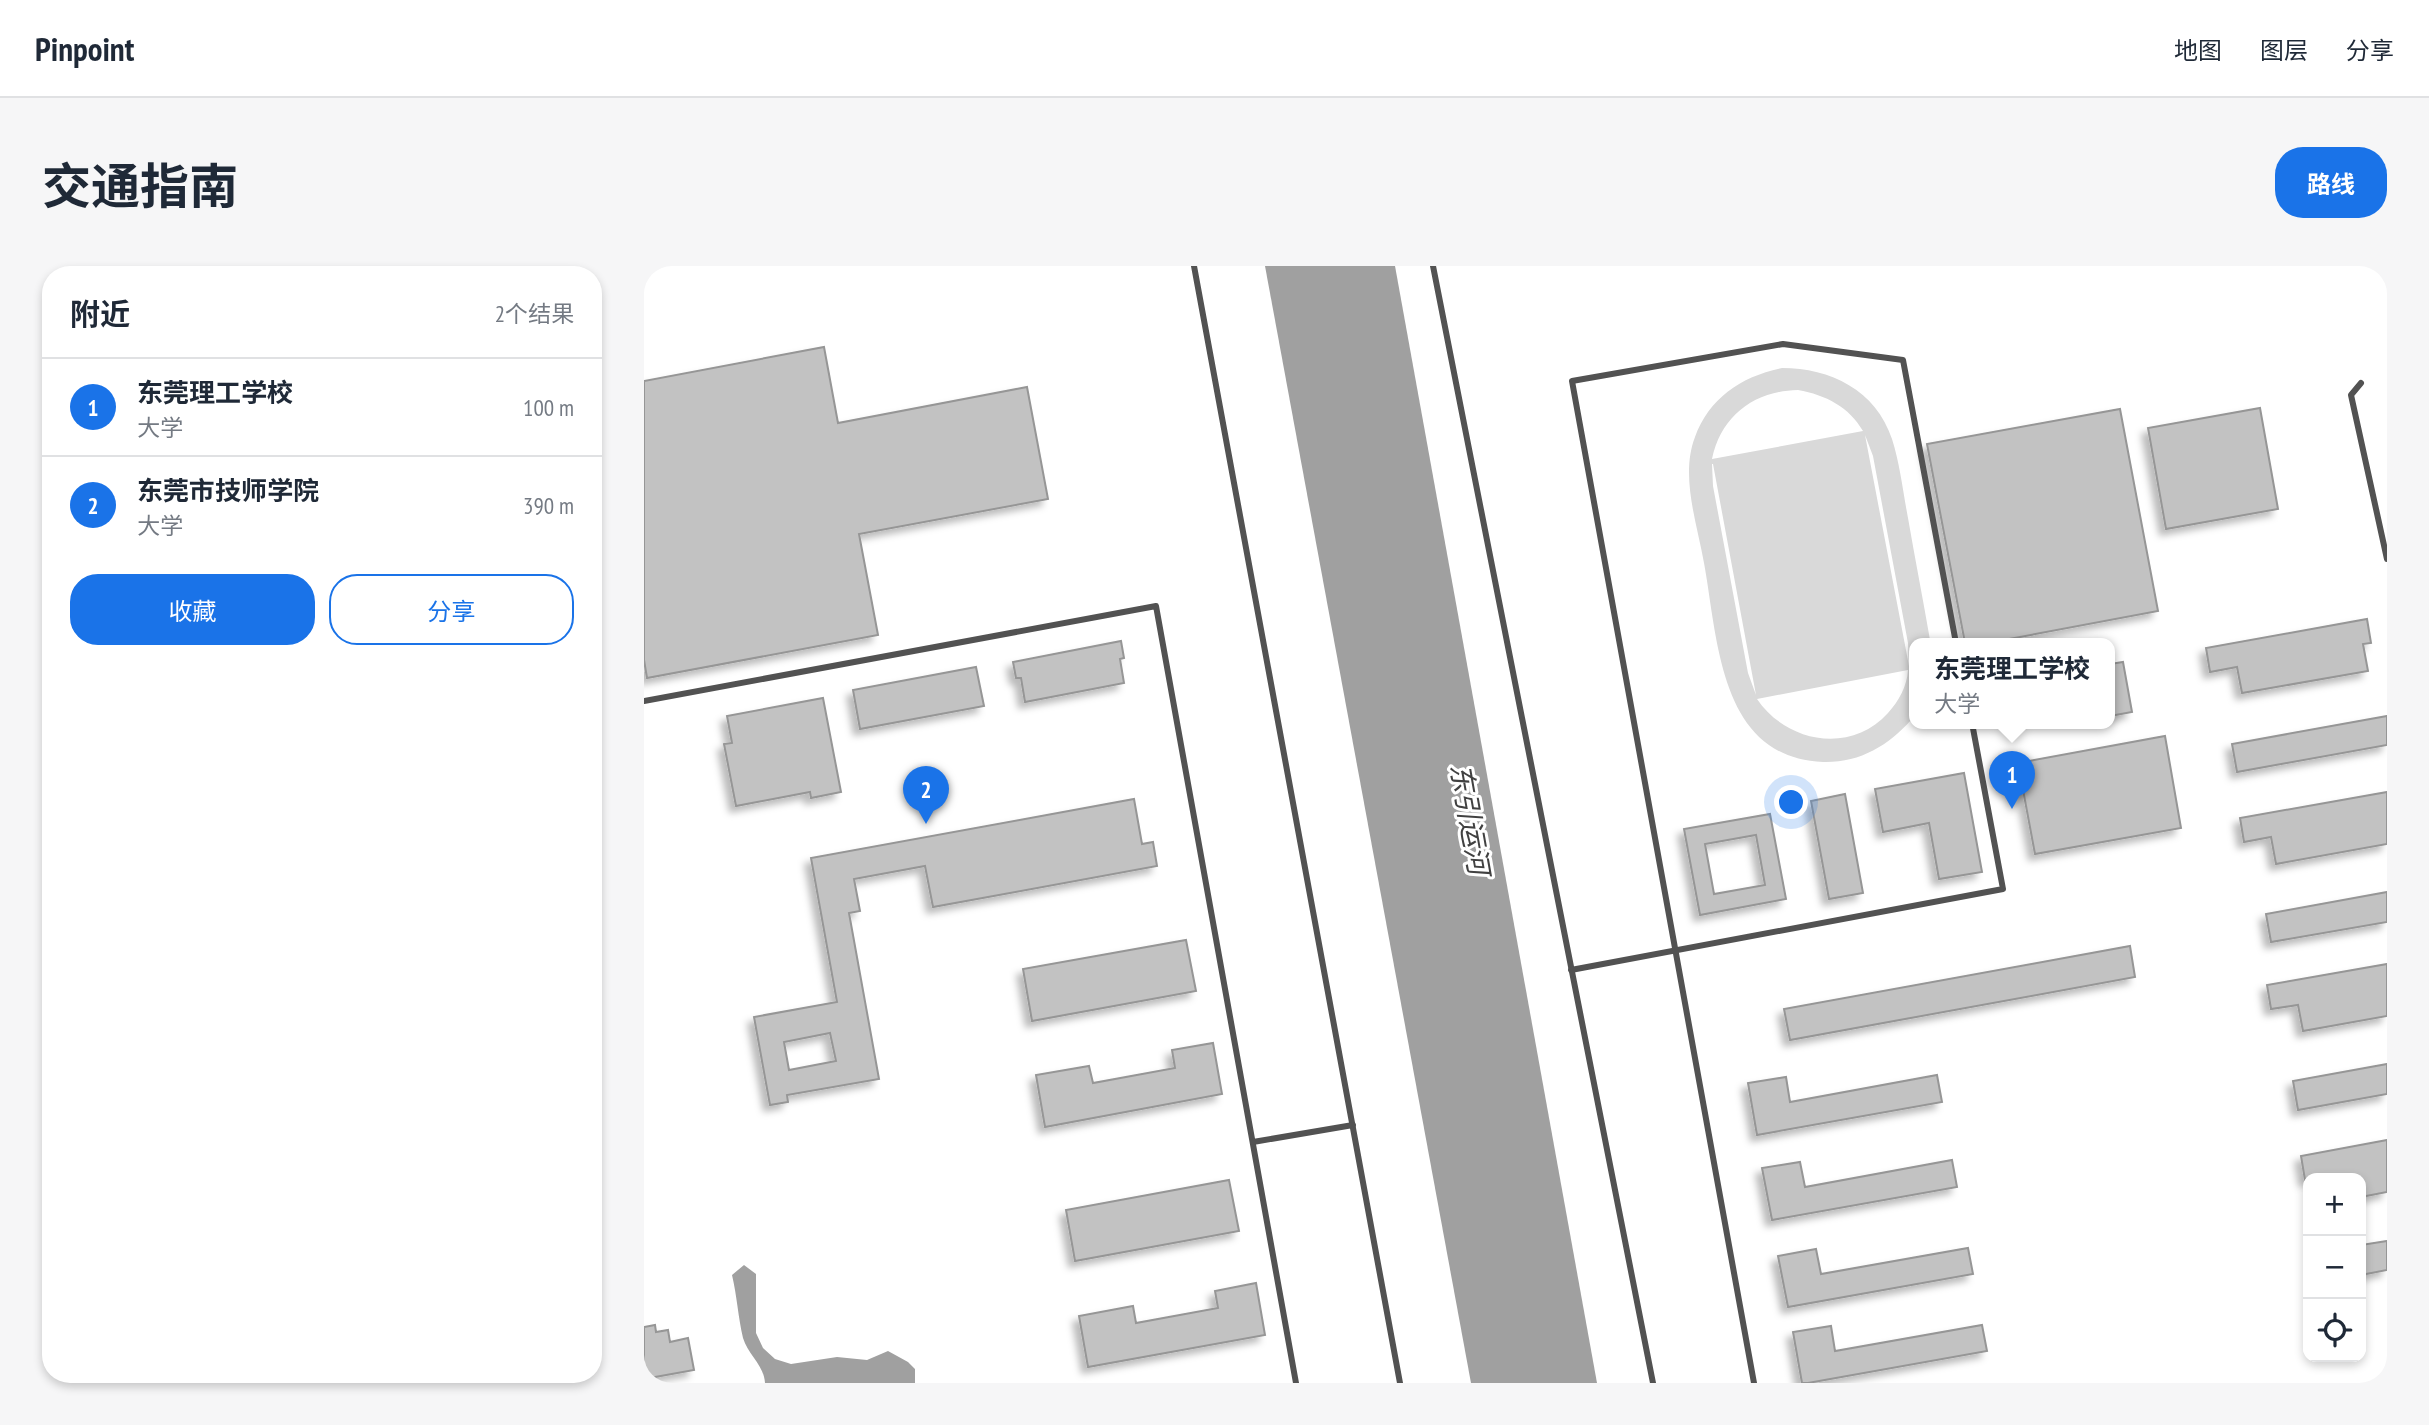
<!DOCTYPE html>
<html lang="zh">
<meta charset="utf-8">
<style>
:root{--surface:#fff;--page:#f6f6f7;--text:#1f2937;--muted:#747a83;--line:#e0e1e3;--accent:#1a73e8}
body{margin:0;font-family:"PT Sans Narrow","Noto Sans SC",sans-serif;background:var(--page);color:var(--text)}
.controls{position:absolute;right:21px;bottom:21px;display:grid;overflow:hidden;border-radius:14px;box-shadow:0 4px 10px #0003}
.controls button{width:63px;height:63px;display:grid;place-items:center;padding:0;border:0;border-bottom:2px solid var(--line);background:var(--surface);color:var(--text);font:35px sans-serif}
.you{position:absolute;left:1148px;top:537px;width:24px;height:24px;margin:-18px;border:5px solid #fff;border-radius:50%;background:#1a73e8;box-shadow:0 0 0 10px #1a73e833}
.badge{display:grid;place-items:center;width:46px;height:46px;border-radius:50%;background:var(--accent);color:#fff;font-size:23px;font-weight:700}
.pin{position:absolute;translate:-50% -58px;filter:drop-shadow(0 2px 4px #0008)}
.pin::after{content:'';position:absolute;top:37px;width:24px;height:21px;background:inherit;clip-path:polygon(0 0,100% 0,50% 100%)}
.popup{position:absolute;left:1265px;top:372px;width:206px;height:91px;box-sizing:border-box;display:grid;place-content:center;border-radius:14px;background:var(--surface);filter:drop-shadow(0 2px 5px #0005);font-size:23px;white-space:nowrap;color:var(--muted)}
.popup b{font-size:26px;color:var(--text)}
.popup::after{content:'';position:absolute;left:50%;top:100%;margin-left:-14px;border:14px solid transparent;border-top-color:var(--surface)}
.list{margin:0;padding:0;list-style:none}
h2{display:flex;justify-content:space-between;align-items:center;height:91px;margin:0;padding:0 28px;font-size:30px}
h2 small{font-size:23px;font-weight:400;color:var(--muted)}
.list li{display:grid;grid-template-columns:46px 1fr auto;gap:21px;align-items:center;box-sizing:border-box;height:98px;padding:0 28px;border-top:2px solid var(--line)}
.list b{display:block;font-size:26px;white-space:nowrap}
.list p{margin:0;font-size:23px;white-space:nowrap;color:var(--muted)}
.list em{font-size:23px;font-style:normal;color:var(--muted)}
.actions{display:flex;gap:14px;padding:21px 28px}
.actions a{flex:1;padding:16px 0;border:2px solid var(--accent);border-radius:28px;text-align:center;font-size:24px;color:var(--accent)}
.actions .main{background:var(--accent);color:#fff}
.icon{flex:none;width:38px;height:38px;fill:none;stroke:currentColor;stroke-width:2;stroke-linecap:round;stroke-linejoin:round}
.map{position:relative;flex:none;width:1743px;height:1117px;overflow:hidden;border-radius:28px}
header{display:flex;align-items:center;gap:42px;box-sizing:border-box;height:98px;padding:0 35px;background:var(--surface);border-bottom:2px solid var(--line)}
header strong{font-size:33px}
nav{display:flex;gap:38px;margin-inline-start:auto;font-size:24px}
.intro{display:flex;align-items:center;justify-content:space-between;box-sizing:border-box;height:168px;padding:0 42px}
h1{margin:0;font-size:49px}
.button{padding:18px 32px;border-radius:28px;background:var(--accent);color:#fff;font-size:24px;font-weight:700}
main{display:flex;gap:42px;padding:0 42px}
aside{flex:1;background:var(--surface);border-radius:28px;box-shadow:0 4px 10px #0003}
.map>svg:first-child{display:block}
</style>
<header>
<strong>Pinpoint</strong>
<nav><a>地图</a><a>图层</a><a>分享</a></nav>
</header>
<div class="intro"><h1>交通指南</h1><a class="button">路线</a></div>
<main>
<aside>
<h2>附近<small>2个结果</small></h2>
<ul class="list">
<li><span class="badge">1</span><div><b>东莞理工学校</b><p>大学</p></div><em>100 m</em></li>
<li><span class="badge">2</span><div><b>东莞市技师学院</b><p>大学</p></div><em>390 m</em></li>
</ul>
<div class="actions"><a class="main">收藏</a><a>分享</a></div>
</aside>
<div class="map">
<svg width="1743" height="1117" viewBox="0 0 1743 1117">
<defs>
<filter id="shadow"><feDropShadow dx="-6" dy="6" stdDeviation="3.5" flood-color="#0004"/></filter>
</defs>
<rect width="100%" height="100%" fill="#fff"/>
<path fill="#d9d9d9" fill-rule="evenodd" d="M1138,102C1186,102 1232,124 1248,173C1256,198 1259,226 1264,252C1271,293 1279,333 1286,374L1287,377H1270V450L1267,454C1244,480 1215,497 1179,496C1075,492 1074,373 1060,297C1053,257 1036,210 1051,171C1065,132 1098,110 1138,102ZM1154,124C1182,129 1205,141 1219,165L1068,193C1077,150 1110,125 1154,124ZM1221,169L1229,190L1264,377L1265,400ZM1068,198H1069L1112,429L1104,407L1069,220ZM1264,404C1263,420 1255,435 1244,447C1206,489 1142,476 1113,433Z"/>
<g fill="#a0a0a0">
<polygon points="621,0 751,0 953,1117 827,1117"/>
<path d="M100,999L112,1008V1067L119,1082L131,1093L147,1098L193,1091L223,1094L244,1085L264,1096L271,1103V1117H121C120,1099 104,1089 99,1072C94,1051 93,1030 88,1009Z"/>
</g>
<g fill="#c2c2c2" stroke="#969696" stroke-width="2" fill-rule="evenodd" filter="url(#shadow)">
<polygon points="180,81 194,157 383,121 404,233 215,268 234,369 3,412 0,394 0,115"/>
<polygon points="1616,142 1634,243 1522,263 1504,162"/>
<polygon points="1476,143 1514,345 1344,377 1321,377 1283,178"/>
<polygon points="1723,353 1727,377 1719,378 1724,405 1598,427 1593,401 1566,406 1562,382"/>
<polygon points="477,375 480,392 476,393 480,417 381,436 377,412 372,412 369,396"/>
<polygon points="1479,396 1488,446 1466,450 1466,398"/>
<polygon points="332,401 340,440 216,463 209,424"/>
<polygon points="179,432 197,526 167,532 166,526 92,540 80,478 88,477 83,450"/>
<polygon points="1743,450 1743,479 1593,506 1588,478"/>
<polygon points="1521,470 1537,562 1391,588 1374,497"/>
<polygon points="1320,507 1338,606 1295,613 1285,557 1239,566 1231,523"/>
<polygon points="1743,526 1743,578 1632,598 1627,571 1600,576 1596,552"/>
<polygon points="1201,528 1219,627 1185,633 1167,535"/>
<path d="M490,533L498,578L509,576L513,600L289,641L281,600L210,613L216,645L205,647L235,813L143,829L144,836L126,839L110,751L193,736L167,592ZM186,767L192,795L145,804L140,776Z"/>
<path d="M1126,548L1142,633L1056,649L1040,563ZM1112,569L1121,619L1070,628L1061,578Z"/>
<polygon points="1743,626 1743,656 1627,676 1622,648"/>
<polygon points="542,674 552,725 388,755 379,703"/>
<polygon points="1486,680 1491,711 1146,774 1140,743"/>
<polygon points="1743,698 1743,750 1659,765 1654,739 1627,743 1623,719"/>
<polygon points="569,777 578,828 401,861 392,809 445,800 449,817 531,802 528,784"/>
<polygon points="1743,798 1743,828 1654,844 1649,815"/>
<polygon points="1293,809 1298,836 1113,869 1104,817 1142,811 1146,836"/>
<polygon points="1743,874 1743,926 1717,931 1717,912 1689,912 1688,909 1661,914 1657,890"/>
<polygon points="1308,894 1313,921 1128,954 1118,902 1156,896 1161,921"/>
<polygon points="585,914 595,965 431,995 422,944"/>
<polygon points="1743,975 1743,1004 1717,1009 1717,979"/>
<polygon points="1324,982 1329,1008 1144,1041 1134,990 1172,983 1177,1008"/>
<polygon points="612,1017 621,1069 444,1101 435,1050 489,1040 492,1057 574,1042 571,1025"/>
<polygon points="11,1059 12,1066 24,1064 26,1076 44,1072 50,1104 0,1113 0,1061"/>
<polygon points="1338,1059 1343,1085 1164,1117 1158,1117 1149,1066 1187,1060 1191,1085"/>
</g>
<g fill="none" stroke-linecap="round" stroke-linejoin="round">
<g stroke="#525252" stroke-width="6">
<polyline points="550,0 756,1117"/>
<polyline points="789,0 1009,1117"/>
<polyline points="1717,117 1707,129 1743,293"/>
<polyline points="0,435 512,340 652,1117"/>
<polyline points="927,704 1359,623 1328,457"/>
<polyline points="609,876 709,859"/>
<polyline points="1110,1117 928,115 1139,78 1259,94 1312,377"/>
</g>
</g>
<g text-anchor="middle" stroke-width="6" stroke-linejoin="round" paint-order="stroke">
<g font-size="28" font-style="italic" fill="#414141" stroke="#fff">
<text transform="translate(826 553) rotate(80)" y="10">东引运河</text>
</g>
</g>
</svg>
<div class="controls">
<button>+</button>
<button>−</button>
<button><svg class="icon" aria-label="locate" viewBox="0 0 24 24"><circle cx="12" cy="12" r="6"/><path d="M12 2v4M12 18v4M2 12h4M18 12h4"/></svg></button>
</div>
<div class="you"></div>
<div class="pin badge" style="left:1368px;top:543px">1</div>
<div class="popup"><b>东莞理工学校</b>大学</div>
<div class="pin badge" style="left:282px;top:558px">2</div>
</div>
</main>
